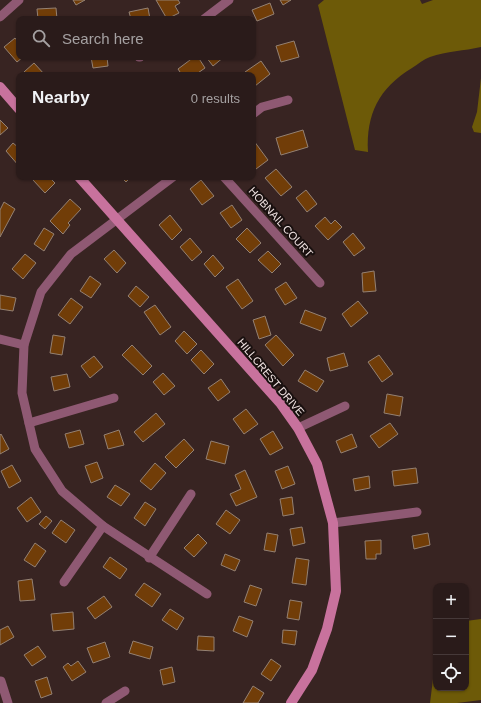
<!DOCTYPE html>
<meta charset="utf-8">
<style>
:root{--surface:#2a1b1a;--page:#322423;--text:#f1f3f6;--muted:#a5a1a2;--line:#463939}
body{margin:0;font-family:Helvetica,sans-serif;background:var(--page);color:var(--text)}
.controls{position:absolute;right:12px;bottom:12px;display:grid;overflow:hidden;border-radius:8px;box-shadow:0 1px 3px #0004}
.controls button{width:36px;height:36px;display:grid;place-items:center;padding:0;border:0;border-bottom:1px solid var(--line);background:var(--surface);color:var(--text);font:20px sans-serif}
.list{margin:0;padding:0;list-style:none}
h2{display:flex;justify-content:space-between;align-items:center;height:52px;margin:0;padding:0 16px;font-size:17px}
h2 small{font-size:13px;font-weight:400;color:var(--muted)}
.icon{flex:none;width:22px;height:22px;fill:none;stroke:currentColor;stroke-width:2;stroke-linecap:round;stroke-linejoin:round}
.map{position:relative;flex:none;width:481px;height:703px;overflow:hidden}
.search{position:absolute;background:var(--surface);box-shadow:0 1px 3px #0004;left:16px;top:16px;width:240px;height:44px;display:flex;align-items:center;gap:10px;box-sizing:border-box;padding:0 14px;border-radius:8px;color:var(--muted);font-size:15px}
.panel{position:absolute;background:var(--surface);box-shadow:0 1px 3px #0004;left:16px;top:72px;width:240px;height:108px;border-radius:8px}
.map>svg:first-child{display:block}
</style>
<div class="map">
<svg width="481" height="703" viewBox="0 0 481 703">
<rect width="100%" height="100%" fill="#382422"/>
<g fill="#6d5a08">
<path d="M324,0H420L422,4L433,0H481V47C464,51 447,51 430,57C424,59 418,64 412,68C379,88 366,114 368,152L355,150L318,5Z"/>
<polygon points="481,78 481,133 474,132 472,127 477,112"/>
<polygon points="481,619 481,700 457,703 430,703 436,655 436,688 466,688 466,621"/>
</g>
<g fill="#713d08" stroke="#948173">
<polygon points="73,0 85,0 76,5"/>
<polygon points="156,0 178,0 180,3 175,6 179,13 167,19"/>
<polygon points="280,0 291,0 283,5"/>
<polygon points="270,3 274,14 257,21 252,10"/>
<polygon points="56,8 57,19 38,19 37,9"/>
<polygon points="148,8 150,19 131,19 129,12"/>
<polygon points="15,38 19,43 19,57 23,57 17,62 4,47"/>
<polygon points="294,41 299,57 281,62 276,46"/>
<polygon points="91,57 107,57 108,66 93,68"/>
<polygon points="194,57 198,57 205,68 195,75 182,75 178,69"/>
<polygon points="206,57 224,57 213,66"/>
<polygon points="261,61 270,74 255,86 253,75 247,75 245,72"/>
<polygon points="34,63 45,75 27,75 24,72"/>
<polygon points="0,120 8,128 0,135"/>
<polygon points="303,130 308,147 281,155 276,138"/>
<polygon points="254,141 268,160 256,169 253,165 253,143"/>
<polygon points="13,143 19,148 19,166 6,151"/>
<polygon points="276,169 292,187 281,196 265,178"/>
<polygon points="36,177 49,177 55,183 45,193 33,180"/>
<polygon points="121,177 131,177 126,182"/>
<polygon points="201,180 214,196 202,205 190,189"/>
<polygon points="306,190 317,204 307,212 296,198"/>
<polygon points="70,199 81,209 68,223 70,225 63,234 50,221"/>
<polygon points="4,202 15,209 0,237 0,210"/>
<polygon points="232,205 242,220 231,228 220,213"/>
<polygon points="170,215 182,230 172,240 159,225"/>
<polygon points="325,217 331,224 335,220 342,227 328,240 315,226"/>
<polygon points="44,228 54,234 44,251 34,244"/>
<polygon points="247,228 261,243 250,253 236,239"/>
<polygon points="353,233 365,248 354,256 343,242"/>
<polygon points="190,238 202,252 192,261 180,247"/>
<polygon points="114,250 126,263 117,273 104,259"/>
<polygon points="268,251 281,264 272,273 258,260"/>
<polygon points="25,254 36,263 23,279 12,269"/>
<polygon points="213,255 224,268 215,277 204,264"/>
<polygon points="374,271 376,291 363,292 362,273"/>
<polygon points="90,276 101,284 91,298 80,291"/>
<polygon points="238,279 253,301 242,309 226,287"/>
<polygon points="286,282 297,298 285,305 275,289"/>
<polygon points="136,286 149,297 140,307 128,296"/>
<polygon points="0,295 16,298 13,311 0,309"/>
<polygon points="71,298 83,307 70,324 58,315"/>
<polygon points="358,301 368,313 351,327 342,314"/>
<polygon points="155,305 171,327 160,335 144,312"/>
<polygon points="305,310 326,318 321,331 300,323"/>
<polygon points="265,316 271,335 259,339 253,320"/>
<polygon points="184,331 197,344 187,354 175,341"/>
<polygon points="53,335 65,337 62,355 50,353"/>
<polygon points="276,335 294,355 283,366 265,345"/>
<polygon points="132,345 152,366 143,375 122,355"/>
<polygon points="201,350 214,364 204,374 191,360"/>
<polygon points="344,353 348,366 330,371 327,358"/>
<polygon points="379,355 393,374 382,382 368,362"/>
<polygon points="94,356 103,367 90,378 81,366"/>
<polygon points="305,370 324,381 317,392 298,381"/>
<polygon points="163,373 175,386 164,395 153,382"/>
<polygon points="67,374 70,387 54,391 51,377"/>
<polygon points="221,379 230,392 218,401 208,388"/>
<polygon points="387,394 403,397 400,416 384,413"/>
<polygon points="246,409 258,424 244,434 233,419"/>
<polygon points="156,413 165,424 143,442 134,432"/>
<polygon points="390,423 398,434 379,448 370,436"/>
<polygon points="80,430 84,444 69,448 65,434"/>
<polygon points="119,430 124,445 108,449 104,435"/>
<polygon points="273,431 283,448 270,455 260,439"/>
<polygon points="1,434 9,449 0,454 0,435"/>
<polygon points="352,434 357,447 341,453 336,441"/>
<polygon points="184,439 194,450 176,468 165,457"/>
<polygon points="211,441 229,446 225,464 206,459"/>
<polygon points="97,462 103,478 91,483 85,466"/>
<polygon points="155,463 166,473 151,490 140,481"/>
<polygon points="12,465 21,481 9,488 1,471"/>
<polygon points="288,466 295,484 282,489 275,471"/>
<polygon points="416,468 418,483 394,486 392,471"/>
<polygon points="245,470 257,497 236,506 230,494 241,489 235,475"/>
<polygon points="369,476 370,488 355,491 353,479"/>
<polygon points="115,485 130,494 121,506 107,497"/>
<polygon points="31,497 41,512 27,522 17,508"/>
<polygon points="292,497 294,514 283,516 280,499"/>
<polygon points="145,502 156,509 145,526 134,518"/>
<polygon points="226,510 240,520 230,534 216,524"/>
<polygon points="46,516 52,521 45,529 39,524"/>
<polygon points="61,520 75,530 66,543 52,533"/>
<polygon points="302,527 305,543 293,546 290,529"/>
<polygon points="267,533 278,535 275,552 264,550"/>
<polygon points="428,533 430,545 414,549 412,536"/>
<polygon points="198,534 207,543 194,557 184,548"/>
<polygon points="381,540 381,554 376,554 376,559 366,559 365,541"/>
<polygon points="35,543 46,551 35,567 24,560"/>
<polygon points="225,554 240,560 235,571 221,565"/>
<polygon points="110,557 127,569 120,579 103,567"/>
<polygon points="296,558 309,560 306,585 292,583"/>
<polygon points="32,579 35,600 20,601 18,581"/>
<polygon points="144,583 161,594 152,607 135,595"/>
<polygon points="250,585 262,589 256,606 244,602"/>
<polygon points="104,596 112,607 95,619 87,608"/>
<polygon points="290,600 302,602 299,620 287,618"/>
<polygon points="170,609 184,618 177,630 162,620"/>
<polygon points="73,612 74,629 53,631 51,614"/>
<polygon points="239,616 253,621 247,637 233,631"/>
<polygon points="8,626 14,637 0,645 0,630"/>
<polygon points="283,630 297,631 295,645 282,643"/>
<polygon points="198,636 214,637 214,651 197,650"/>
<polygon points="133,641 153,647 150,659 129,653"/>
<polygon points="105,642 110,657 93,663 87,648"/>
<polygon points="38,646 46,657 32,666 24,655"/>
<polygon points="271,659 281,666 271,681 261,674"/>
<polygon points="78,661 86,672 72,681 63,667 68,663 71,666"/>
<polygon points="172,667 175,682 163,685 160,670"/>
<polygon points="47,677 52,694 41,698 35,681"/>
<polygon points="253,686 264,693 258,703 243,703"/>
</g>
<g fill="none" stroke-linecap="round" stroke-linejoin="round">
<g stroke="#8f5973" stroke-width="9">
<polyline points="0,17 19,0"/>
<polyline points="204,19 229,0"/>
<polyline points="139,57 140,57"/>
<polyline points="253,114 262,107 288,100"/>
<polyline points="173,177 71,254 41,292 24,345 22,393 35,449 62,491 103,526 207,594"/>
<polyline points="224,177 320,283"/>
<polyline points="0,339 24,345"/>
<polyline points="29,423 114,398"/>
<polyline points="298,428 345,406"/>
<polyline points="333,523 417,512"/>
<polyline points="149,558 191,494"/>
<polyline points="64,582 103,526"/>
<polyline points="1,681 8,703"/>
<polyline points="106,703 125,691"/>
</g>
<g stroke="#c8729d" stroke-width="10">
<polyline points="0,87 19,109"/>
<polyline points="79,177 281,404 298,428 317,464 333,523 336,591 327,629 312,670 291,703"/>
</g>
</g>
<g text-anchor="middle" stroke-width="4" stroke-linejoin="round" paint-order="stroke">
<g font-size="11" fill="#efe1e0" stroke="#19100f">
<text transform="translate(281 222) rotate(48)" y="4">HOBNAIL COURT</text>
<text transform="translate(271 377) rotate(50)" y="4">HILLCREST DRIVE</text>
</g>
</g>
</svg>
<div class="controls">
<button>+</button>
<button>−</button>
<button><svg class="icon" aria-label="locate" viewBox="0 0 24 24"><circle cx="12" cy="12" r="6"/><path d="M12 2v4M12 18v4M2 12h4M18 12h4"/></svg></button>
</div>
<div class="search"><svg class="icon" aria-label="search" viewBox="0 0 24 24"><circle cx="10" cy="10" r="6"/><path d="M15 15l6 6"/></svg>Search here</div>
<section class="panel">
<h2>Nearby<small>0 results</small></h2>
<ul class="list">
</ul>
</section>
</div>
